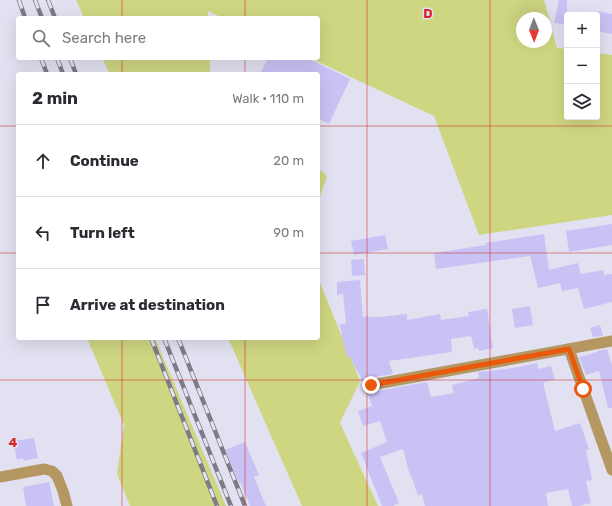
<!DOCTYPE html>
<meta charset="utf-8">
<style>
:root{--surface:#fff;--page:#f7f7f7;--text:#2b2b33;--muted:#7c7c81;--line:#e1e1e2}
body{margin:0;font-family:Rubik,sans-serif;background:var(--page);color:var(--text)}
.controls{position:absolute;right:12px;top:12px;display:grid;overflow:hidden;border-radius:4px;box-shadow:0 4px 16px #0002}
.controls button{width:36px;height:36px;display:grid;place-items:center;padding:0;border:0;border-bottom:1px solid var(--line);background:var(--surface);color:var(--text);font:20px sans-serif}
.compass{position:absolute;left:516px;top:12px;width:36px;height:36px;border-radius:50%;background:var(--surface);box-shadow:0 4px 16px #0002;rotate:179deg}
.stop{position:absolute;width:12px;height:12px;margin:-9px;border:3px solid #ea580c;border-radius:50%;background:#fff}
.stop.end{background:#ea580c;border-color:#fff;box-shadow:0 1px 4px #0008}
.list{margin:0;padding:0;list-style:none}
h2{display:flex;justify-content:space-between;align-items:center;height:52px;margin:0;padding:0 16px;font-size:17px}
h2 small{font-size:13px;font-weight:400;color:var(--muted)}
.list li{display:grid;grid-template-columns:26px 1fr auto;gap:12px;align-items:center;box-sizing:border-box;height:72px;padding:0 16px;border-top:1px solid var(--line)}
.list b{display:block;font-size:15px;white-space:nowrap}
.list em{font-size:13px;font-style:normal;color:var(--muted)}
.icon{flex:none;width:22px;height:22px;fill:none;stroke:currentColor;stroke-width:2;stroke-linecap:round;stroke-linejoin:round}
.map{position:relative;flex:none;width:612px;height:506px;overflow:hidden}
.search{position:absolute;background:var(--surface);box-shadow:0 4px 16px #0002;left:16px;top:16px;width:304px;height:44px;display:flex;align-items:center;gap:10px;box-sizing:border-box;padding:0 14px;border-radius:4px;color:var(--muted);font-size:15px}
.panel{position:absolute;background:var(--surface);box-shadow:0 4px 16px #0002;left:16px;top:72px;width:304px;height:268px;border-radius:4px}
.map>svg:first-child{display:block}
</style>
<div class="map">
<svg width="612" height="506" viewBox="0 0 612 506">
<rect width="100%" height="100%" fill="#e2e1f1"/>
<g fill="#ced681" fill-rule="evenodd">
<path d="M76,0H544L557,48L567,49V117H597V53L612,55V215L479,235L434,116L310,58H318V18H223L208,11V18H84ZM522,18H546V42H522Z"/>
<polygon points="102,58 210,58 210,74 110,74"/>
<polygon points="318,168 327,176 318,202"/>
<polygon points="318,278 360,381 340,423 378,506 302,506 228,338 318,338"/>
<polygon points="87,338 155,338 226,506 130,506 117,474 124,425"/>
</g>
<g fill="#c9c3f5">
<polygon points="559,0 567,0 567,25 554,23"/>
<polygon points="597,11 612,14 612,34 597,31"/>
<polygon points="268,58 307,58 350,79 329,124 318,118 318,74 260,74"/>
<polygon points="612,224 612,245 569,252 566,231"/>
<polygon points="544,234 549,270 578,263 581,274 603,270 604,275 612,274 612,302 584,309 578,288 562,291 560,283 538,288 530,256 436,269 434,253 486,245 485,243"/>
<polygon points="385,235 388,249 354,255 351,241"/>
<polygon points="364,259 365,275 352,276 351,260"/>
<polygon points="360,280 363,317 368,316 368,317 380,317 407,314 407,320 440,314 441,320 469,316 468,312 487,309 493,348 479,351 478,348 474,349 471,336 451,339 452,352 389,361 393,374 369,378 366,380 365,382 364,386 358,371 357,372 350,356 347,357 341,333 342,333 339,325 346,323 343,294 337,295 337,282"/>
<polygon points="530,306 533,325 515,328 512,309"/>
<polygon points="600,325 603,336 593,337 590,328"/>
<polygon points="607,349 612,365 612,408 608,408 599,371 586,375 579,357 597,352 597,351"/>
<polygon points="537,363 538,369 551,366 555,379 543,383 555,431 580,423 589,449 586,450 592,480 586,481 591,503 579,506 572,506 568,489 546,493 548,506 425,506 422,494 418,496 411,475 410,476 403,449 380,457 399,503 392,506 382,506 361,453 387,442 380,421 363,426 358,411 372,406 366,389 368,391 372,392 427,382 431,397 454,393 452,385 479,378 478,372 507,369"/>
<polygon points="34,438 38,458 24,461 23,458 17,460 13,441"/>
<polygon points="245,442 259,475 254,477 266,506 250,506 241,483 239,483 225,450"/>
<polygon points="49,482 54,506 26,506 23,487"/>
</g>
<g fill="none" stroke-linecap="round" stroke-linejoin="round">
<g stroke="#b59761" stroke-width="11">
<polyline points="569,349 612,470"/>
<polyline points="371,385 612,341"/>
<polyline points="0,477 44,469 52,471 57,476 63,491 67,506"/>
</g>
<g stroke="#7c7b86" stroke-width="4.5">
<g id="rail">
<polyline points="19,0 25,18"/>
<polyline points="35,0 42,18"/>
<polyline points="48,0 55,18"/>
<polyline points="41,58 47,74"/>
<polyline points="57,58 63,74"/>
<polyline points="70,58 76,74"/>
<polyline points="151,338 217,506"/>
<polyline points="164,338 231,506"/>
<polyline points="178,338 245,506"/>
</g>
</g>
<use href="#rail" stroke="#e2e1f1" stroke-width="3" stroke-dasharray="9" stroke-linecap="butt"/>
</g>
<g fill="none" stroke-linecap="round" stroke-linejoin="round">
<polyline stroke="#ea580c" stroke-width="5" points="371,385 569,349 583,389"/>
</g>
<path fill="none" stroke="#d62828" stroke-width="1" stroke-opacity="0.55" d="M122,0V18M245,0V18M367,0V506M490,0V506M122,58V74M245,58V74M0,126H18M318,126H612M0,253H18M318,253H612M122,338V506M245,338V506M0,380H612"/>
<g font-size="13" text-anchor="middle" font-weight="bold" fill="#d62828" stroke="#e2e1f1" stroke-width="3" stroke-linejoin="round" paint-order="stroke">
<text x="428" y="18">D</text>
<text x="13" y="447">4</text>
</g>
</svg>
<div class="controls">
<button>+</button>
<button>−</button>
<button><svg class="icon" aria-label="layers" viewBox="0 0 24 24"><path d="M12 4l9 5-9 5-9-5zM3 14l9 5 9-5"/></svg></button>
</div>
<svg class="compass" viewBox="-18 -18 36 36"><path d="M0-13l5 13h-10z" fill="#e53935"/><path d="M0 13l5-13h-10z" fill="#7c7c81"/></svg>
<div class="stop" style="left:583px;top:389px"></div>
<div class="stop end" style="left:371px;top:385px"></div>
<div class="search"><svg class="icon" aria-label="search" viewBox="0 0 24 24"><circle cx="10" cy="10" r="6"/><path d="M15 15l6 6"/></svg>Search here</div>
<section class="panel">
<h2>2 min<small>Walk · 110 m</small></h2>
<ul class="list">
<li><svg class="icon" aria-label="ahead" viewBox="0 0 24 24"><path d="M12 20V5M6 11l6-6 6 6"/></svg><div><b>Continue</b></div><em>20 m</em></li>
<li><svg class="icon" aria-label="left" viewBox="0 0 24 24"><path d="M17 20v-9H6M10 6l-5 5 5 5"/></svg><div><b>Turn left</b></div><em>90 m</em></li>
<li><svg class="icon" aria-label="arrive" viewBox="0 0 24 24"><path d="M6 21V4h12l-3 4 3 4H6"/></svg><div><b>Arrive at destination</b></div></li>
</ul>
</section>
</div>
